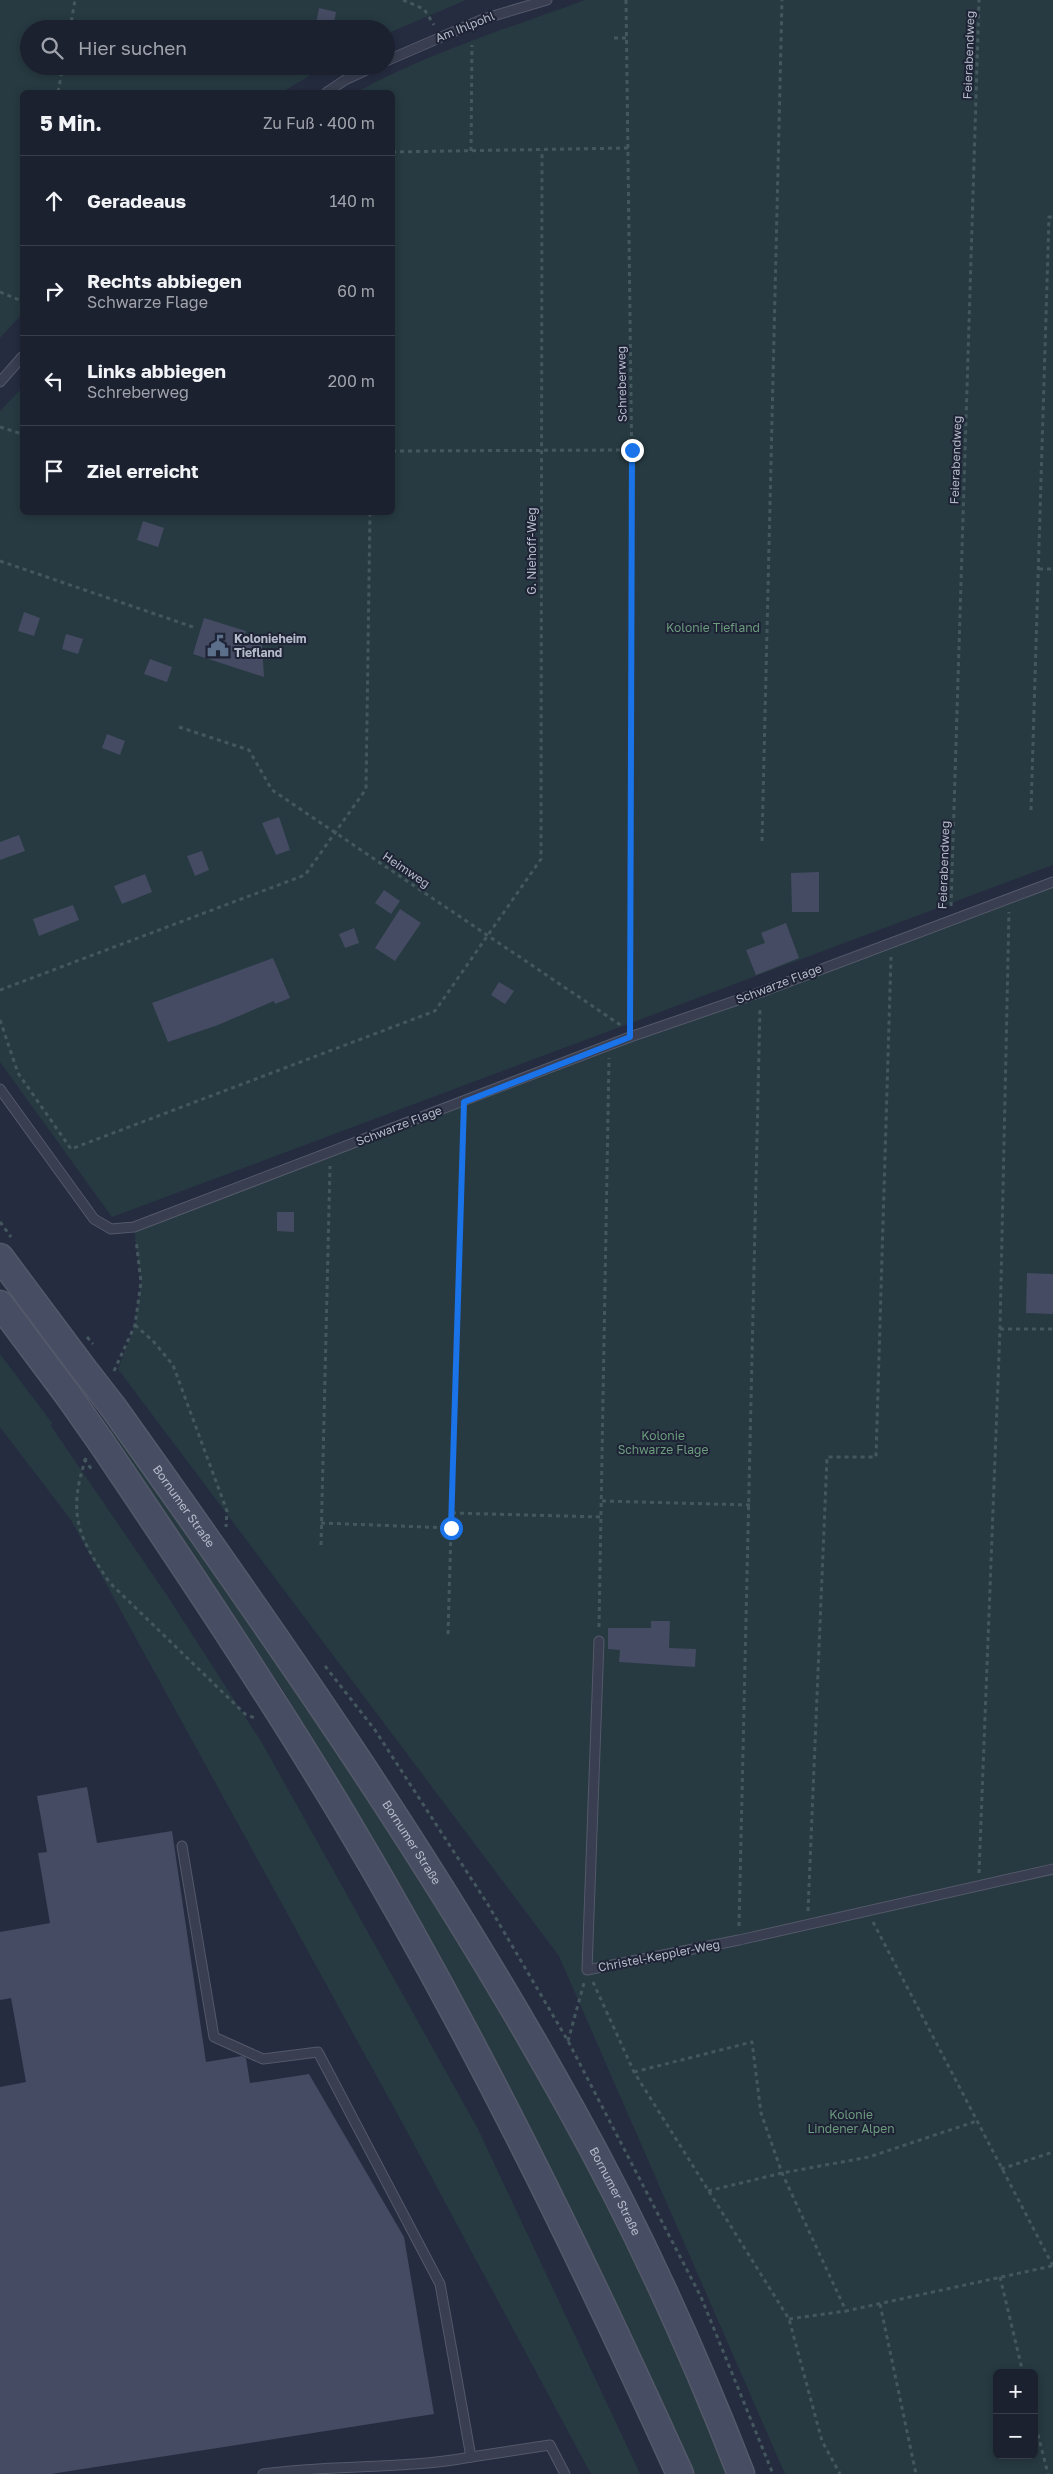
<!DOCTYPE html>
<html lang="de">
<meta charset="utf-8">
<style>
:root{--surface:#1c2130;--page:#252938;--text:#f1f3f6;--muted:#a0a3ab;--line:#3a3e4c}
body{margin:0;font-family:"Golos Text",sans-serif;background:var(--page);color:var(--text)}
.controls{position:absolute;right:15px;bottom:15px;display:grid;overflow:hidden;border-radius:8px;box-shadow:0 2px 8px #0003}
.controls button{width:45px;height:45px;display:grid;place-items:center;padding:0;border:0;border-bottom:1px solid var(--line);background:var(--surface);color:var(--text);font:25px sans-serif}
.stop{position:absolute;width:15px;height:15px;margin:-11px;border:4px solid #1a73e8;border-radius:50%;background:#fff}
.stop.end{background:#1a73e8;border-color:#fff;box-shadow:0 1px 5px #0008}
.list{margin:0;padding:0;list-style:none}
h2{display:flex;justify-content:space-between;align-items:center;height:65px;margin:0;padding:0 20px;font-size:21px}
h2 small{font-size:16px;font-weight:400;color:var(--muted)}
.list li{display:grid;grid-template-columns:32px 1fr auto;gap:15px;align-items:center;box-sizing:border-box;height:90px;padding:0 20px;border-top:1px solid var(--line)}
.list b{display:block;font-size:19px;white-space:nowrap}
.list p{margin:0;font-size:16px;white-space:nowrap;color:var(--muted)}
.list em{font-size:16px;font-style:normal;color:var(--muted)}
.icon{flex:none;width:28px;height:28px;fill:none;stroke:currentColor;stroke-width:2;stroke-linecap:round;stroke-linejoin:round}
.map{position:relative;flex:none;width:1053px;height:2474px;overflow:hidden}
.search{position:absolute;background:var(--surface);box-shadow:0 2px 8px #0003;left:20px;top:20px;width:375px;height:55px;display:flex;align-items:center;gap:12px;box-sizing:border-box;padding:0 18px;border-radius:28px;color:var(--muted);font-size:19px}
.panel{position:absolute;background:var(--surface);box-shadow:0 2px 8px #0003;left:20px;top:90px;width:375px;height:425px;border-radius:8px}
.map>svg:first-child{display:block}
</style>
<div class="map">
<svg width="1053" height="2474" viewBox="0 0 1053 2474">
<rect width="100%" height="100%" fill="#252c40"/>
<g fill="#273a41" fill-rule="evenodd">
<polygon points="0,0 466,0 386,34 386,29 29,29 29,66 326,66 282,92 22,92 22,314 0,338"/>
<path d="M585,0H1053V865L112,1217L0,1062V411L22,388V512H392V92H357C428,53 509,28 585,0Z"/>
<path d="M1053,882V2474H785L559,1956L118,1369L135,1325L141,1282L134,1227ZM997,2373H1034V2455H997Z"/>
<polygon points="0,1354 52,1423 51,1426 168,1597 262,1743 478,2129 640,2474 591,2474 403,2124 71,1520 0,1427"/>
<polygon points="112,1425 295,1685 469,1955 631,2246 696,2390 728,2474 694,2474 601,2272 457,1988 379,1851 283,1690 111,1431"/>
</g>
<g fill="#444b62">
<polygon points="319,8 336,12 333,28 316,24"/>
<polygon points="143,521 164,528 158,547 137,540"/>
<polygon points="24,612 40,618 34,636 18,631"/>
<polygon points="204,618 246,631 243,639 262,645 264,677 193,654"/>
<polygon points="66,634 83,639 78,654 62,649"/>
<polygon points="150,659 172,667 167,682 144,674"/>
<polygon points="107,734 125,741 120,755 102,748"/>
<polygon points="279,817 290,850 276,855 262,823"/>
<polygon points="19,835 25,851 0,860 0,842"/>
<polygon points="202,851 209,870 195,876 187,856"/>
<polygon points="819,872 819,912 792,912 791,873"/>
<polygon points="145,874 152,892 122,904 114,886"/>
<polygon points="384,890 400,901 391,914 375,903"/>
<polygon points="73,905 79,920 39,936 33,919"/>
<polygon points="400,909 421,923 395,961 375,948"/>
<polygon points="786,923 799,958 756,975 746,950 765,943 761,933"/>
<polygon points="354,928 359,943 345,948 339,934"/>
<polygon points="273,958 290,998 275,1004 274,1001 218,1025 168,1042 152,1003"/>
<polygon points="499,982 514,991 505,1004 491,995"/>
<polygon points="277,1212 294,1212 294,1232 277,1231"/>
<polygon points="1027,1273 1053,1274 1053,1314 1026,1313"/>
<polygon points="651,1621 670,1621 669,1648 696,1649 695,1667 619,1662 620,1650 608,1649 608,1628 651,1628"/>
<polygon points="87,1787 97,1843 172,1831 206,2062 242,2056 246,2058 250,2083 309,2074 404,2237 434,2414 51,2474 0,2474 0,2087 26,2082 11,1998 0,2000 0,1932 50,1923 38,1853 47,1852 37,1796"/>
</g>
<g fill="none" stroke-linecap="round" stroke-linejoin="round">
<g stroke="#54596a" stroke-width="11">
<g id="service">
<polyline points="386,61 483,19 547,0"/>
<polyline points="327,92 345,80 375,66"/>
<polyline points="0,382 22,357"/>
<polyline points="0,1089 94,1219 111,1229 134,1227 630,1037 761,992 1053,882"/>
<polyline points="599,1641 587,1970 739,1940 1053,1869"/>
<path d="M182,1846L214,2037L263,2059L318,2052L440,2284L471,2457C402,2470 332,2464 263,2474"/>
<polyline points="471,2457 550,2445 565,2474"/>
</g>
</g>
<g stroke="#54596a" stroke-width="29">
<g id="secondary">
<polyline points="0,1257 79,1363"/>
<polyline points="0,1304 68,1395"/>
<path id="s1" d="M113,1407C275,1634 435,1863 570,2107C636,2225 692,2348 741,2474"/>
<path d="M101,1442C184,1565 267,1689 344,1817C470,2028 578,2249 680,2474"/>
</g>
</g>
<g stroke="#45575e" stroke-width="3" stroke-dasharray="4 4" stroke-linecap="butt">
<polyline points="403,0 424,9 434,25"/>
<polyline points="626,0 632,476 631,1022"/>
<polyline points="70,29 75,0"/>
<polyline points="614,38 627,38"/>
<polyline points="58,92 63,66"/>
<polyline points="471,151 472,45"/>
<polyline points="392,152 628,148"/>
<polyline points="0,292 22,301"/>
<polyline points="0,427 22,434"/>
<polyline points="392,451 631,450"/>
<polyline points="0,561 193,627"/>
<polyline points="1039,569 1053,569"/>
<polyline points="179,727 249,750 272,790 619,1024 623,1023"/>
<polyline points="1031,810 1049,217 1053,217"/>
<polyline points="762,841 782,0"/>
<polyline points="951,906 979,0"/>
<polyline points="0,990 305,875 366,789 370,512"/>
<polyline points="0,1020 18,1073 71,1149 435,1011 541,859 542,150"/>
<polyline points="0,1222 11,1237"/>
<polyline points="135,1325 153,1341 173,1365 227,1511 226,1527"/>
<polyline points="1000,1329 1053,1329"/>
<polyline points="114,1371 135,1325 141,1282 136,1240"/>
<path d="M86,1458C67,1514 78,1537 110,1583L245,1714L255,1718"/>
<polyline points="602,1501 750,1505"/>
<polyline points="452,1513 602,1517"/>
<polyline points="321,1523 451,1528"/>
<polyline points="321,1545 330,1166"/>
<polyline points="599,1627 609,1058"/>
<polyline points="448,1634 463,1115"/>
<polyline points="325,1666 375,1730 487,1903 568,2041 701,2297 773,2474"/>
<polyline points="979,1873 1000,1329 1009,912"/>
<polyline points="808,1911 827,1457 876,1457 891,957"/>
<polyline points="873,1922 1053,2266"/>
<polyline points="739,1926 760,1007"/>
<polyline points="593,1982 634,2072 789,2319 822,2441 840,2474"/>
<polyline points="568,2041 584,1983"/>
<polyline points="634,2072 752,2042 761,2113 782,2173 846,2311 1052,2266"/>
<polyline points="1001,2169 1053,2152"/>
<polyline points="708,2191 782,2173 869,2157 977,2121"/>
<polyline points="1000,2277 1023,2373"/>
<polyline points="880,2304 916,2474"/>
<polyline points="789,2319 846,2311"/>
<polyline points="1034,2419 1048,2474"/>
</g>
<use href="#service" stroke="#393e50" stroke-width="9"/>
<use href="#secondary" stroke="#474d63" stroke-width="26"/>
<g stroke="#54596a" stroke-width="29" stroke-linecap="butt">
<g id="secondary-bridge">
<polyline points="79,1363 113,1407"/>
<polyline points="68,1395 101,1442"/>
</g>
</g>
<g stroke="#45575e" stroke-width="3" stroke-dasharray="4 4" stroke-linecap="butt">
<polyline points="87,1337 93,1344"/>
<polyline points="84,1459 92,1470"/>
</g>
<use href="#secondary-bridge" stroke="#474d63" stroke-width="26"/>
</g>
<g fill="none" stroke-linecap="round" stroke-linejoin="round">
<polyline stroke="#1a73e8" stroke-width="6" points="451,1528 464,1102 630,1037 632,450"/>
</g>
<defs>
<g id="civic-bare" transform="scale(1.725)"><path d="M-.6-6.5H3V-4.5H.6V-3L4-1V1h2V6H-6V1h2V-1L-.6-3ZM-1.2 2.5V6h2.4V2.5Z" fill="#5c6f8a" stroke="#1e2335" stroke-width="2.5" paint-order="stroke"/></g>
</defs>
<g fill-rule="evenodd">
<use href="#civic-bare" x="218" y="646"/>
</g>
<g text-anchor="middle" stroke-width="4" stroke-linejoin="round" paint-order="stroke">
<g font-size="12" fill="#b5baca" stroke="#1e2335">
<text transform="translate(465 27) rotate(-22)" y="4">Am Ihlpohl</text>
<text transform="translate(969 55) rotate(-88)" y="4">Feierabendweg</text>
<text transform="translate(622 384) rotate(-91)" y="4">Schreberweg</text>
<text transform="translate(956 460) rotate(-88)" y="4">Feierabendweg</text>
<text transform="translate(532 551) rotate(-90)" y="4">G. Niehoff-Weg</text>
<text transform="translate(944 865) rotate(-88)" y="4">Feierabendweg</text>
<text transform="translate(406 870) rotate(34)" y="4">Heimweg</text>
<text transform="translate(779 984) rotate(-21)" y="4">Schwarze Flage</text>
<text transform="translate(399 1126) rotate(-21)" y="4">Schwarze Flage</text>
<text dy="4" stroke="none"><textPath href="#s1" startOffset="122">Bornumer Straße</textPath></text>
<text dy="4" stroke="none"><textPath href="#s1" startOffset="528">Bornumer Straße</textPath></text>
<text transform="translate(659 1956) rotate(-11)" y="4">Christel-Keppler-Weg</text>
<text dy="4" stroke="none"><textPath href="#s1" startOffset="932">Bornumer Straße</textPath></text>
</g>
<g font-size="12" fill="#6c9b7e" stroke="#1e2335">
<text x="713" y="632">Kolonie Tiefland</text>
<text x="663" y="1440">Kolonie<tspan x="663" dy="14">Schwarze Flage</tspan></text>
<text x="851" y="2119">Kolonie<tspan x="851" dy="14">Lindener Alpen</tspan></text>
</g>
<g font-size="12" font-weight="bold" fill="#b5baca" stroke="#1e2335" text-anchor="start">
<text x="234" y="643">Kolonieheim<tspan x="234" dy="14">Tiefland</tspan></text>
</g>
</g>
</svg>
<div class="controls">
<button>+</button>
<button>−</button>
</div>
<div class="stop" style="left:451px;top:1528px"></div>
<div class="stop end" style="left:632px;top:450px"></div>
<div class="search"><svg class="icon" aria-label="search" viewBox="0 0 24 24"><circle cx="10" cy="10" r="6"/><path d="M15 15l6 6"/></svg>Hier suchen</div>
<section class="panel">
<h2>5 Min.<small>Zu Fuß · 400 m</small></h2>
<ul class="list">
<li><svg class="icon" aria-label="ahead" viewBox="0 0 24 24"><path d="M12 20V5M6 11l6-6 6 6"/></svg><div><b>Geradeaus</b></div><em>140 m</em></li>
<li><svg class="icon" aria-label="right" viewBox="0 0 24 24"><path d="M7 20v-9h11M14 6l5 5-5 5"/></svg><div><b>Rechts abbiegen</b><p>Schwarze Flage</p></div><em>60 m</em></li>
<li><svg class="icon" aria-label="left" viewBox="0 0 24 24"><path d="M17 20v-9H6M10 6l-5 5 5 5"/></svg><div><b>Links abbiegen</b><p>Schreberweg</p></div><em>200 m</em></li>
<li><svg class="icon" aria-label="arrive" viewBox="0 0 24 24"><path d="M6 21V4h12l-3 4 3 4H6"/></svg><div><b>Ziel erreicht</b></div></li>
</ul>
</section>
</div>
